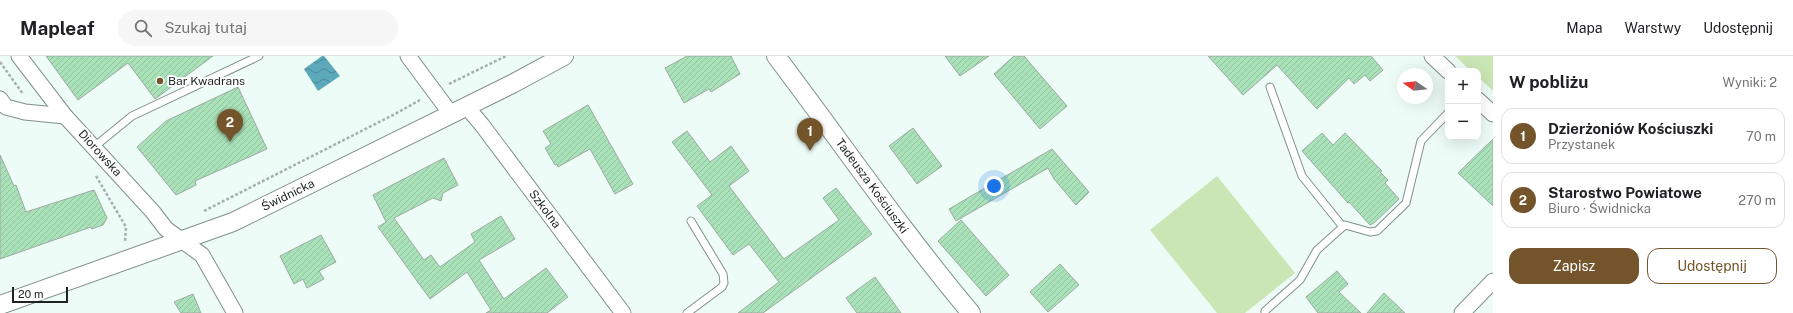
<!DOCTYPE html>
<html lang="pl">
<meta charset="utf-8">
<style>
:root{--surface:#fff;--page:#f6f6f6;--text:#202124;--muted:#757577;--line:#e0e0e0;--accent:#74542a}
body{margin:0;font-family:"Public Sans",sans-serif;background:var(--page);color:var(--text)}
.controls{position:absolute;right:12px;top:12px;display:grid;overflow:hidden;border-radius:8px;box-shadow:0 4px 16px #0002}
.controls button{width:36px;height:36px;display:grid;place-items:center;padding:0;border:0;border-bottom:1px solid var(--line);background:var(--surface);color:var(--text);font:20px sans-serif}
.compass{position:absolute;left:1397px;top:12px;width:36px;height:36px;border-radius:50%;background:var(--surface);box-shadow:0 4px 16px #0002;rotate:284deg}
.scale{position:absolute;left:12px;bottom:10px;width:56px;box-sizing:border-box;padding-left:4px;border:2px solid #1d2321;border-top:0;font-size:11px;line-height:14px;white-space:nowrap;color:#1d2321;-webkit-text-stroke:3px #fff;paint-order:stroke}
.you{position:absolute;left:994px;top:130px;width:14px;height:14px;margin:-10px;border:3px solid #fff;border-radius:50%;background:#1a73e8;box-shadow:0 0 0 6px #1a73e833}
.badge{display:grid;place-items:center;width:26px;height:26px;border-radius:50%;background:var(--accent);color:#fff;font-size:13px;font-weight:700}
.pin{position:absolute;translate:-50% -33px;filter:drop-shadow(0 1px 2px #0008)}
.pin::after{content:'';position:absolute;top:21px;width:14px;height:12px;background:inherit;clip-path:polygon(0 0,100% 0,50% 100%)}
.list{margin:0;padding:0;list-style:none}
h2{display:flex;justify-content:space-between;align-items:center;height:52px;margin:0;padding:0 16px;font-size:17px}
h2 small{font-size:13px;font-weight:400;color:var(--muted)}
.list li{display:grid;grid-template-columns:26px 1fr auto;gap:12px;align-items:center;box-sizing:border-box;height:56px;margin:0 8px 8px;padding:0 8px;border:1px solid var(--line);border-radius:12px}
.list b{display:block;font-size:15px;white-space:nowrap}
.list p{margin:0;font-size:13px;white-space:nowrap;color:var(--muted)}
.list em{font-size:13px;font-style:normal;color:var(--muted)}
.actions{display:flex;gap:8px;padding:12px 16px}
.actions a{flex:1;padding:9px 0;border:1px solid var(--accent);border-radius:12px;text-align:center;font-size:14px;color:var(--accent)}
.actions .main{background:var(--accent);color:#fff}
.icon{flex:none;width:22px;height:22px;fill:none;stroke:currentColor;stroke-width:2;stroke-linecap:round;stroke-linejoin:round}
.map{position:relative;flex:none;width:1493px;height:257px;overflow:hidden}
header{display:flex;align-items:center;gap:24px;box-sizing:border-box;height:56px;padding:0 20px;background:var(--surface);border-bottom:1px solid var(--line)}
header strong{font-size:19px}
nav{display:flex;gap:22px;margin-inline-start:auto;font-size:14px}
.search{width:280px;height:36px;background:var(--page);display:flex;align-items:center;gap:10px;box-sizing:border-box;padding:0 14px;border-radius:22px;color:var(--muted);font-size:15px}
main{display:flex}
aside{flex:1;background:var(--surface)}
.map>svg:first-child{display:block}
</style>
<header>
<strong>Mapleaf</strong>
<div class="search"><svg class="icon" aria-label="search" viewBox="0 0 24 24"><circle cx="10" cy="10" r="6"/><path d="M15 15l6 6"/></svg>Szukaj tutaj</div>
<nav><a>Mapa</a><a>Warstwy</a><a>Udostępnij</a></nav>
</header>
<main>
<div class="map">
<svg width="1493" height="257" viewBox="0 0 1493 257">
<defs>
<pattern id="water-waves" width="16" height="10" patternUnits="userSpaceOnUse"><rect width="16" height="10" fill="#5ba9ba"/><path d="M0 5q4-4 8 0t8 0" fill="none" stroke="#4b8997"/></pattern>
<pattern id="building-hatch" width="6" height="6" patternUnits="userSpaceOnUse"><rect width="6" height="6" fill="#a9e1b8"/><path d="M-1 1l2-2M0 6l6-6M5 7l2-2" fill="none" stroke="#91c19e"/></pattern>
</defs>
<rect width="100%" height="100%" fill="#edfcf7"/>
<g fill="#c9e6b4">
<polygon points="1455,0 1493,0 1493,35 1478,21 1478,15 1471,15"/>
<polygon points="1217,120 1295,217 1245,257 1217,257 1150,174"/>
</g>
<polygon fill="url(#water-waves)" points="322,0 324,0 340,20 318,35 304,13"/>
<g fill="url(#building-hatch)" stroke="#9faaa2">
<polygon points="46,0 213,0 155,43 128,7 78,44"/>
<polygon points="687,0 731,0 740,18 711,36 709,33 684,47 665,12"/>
<polygon points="945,0 989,0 960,20"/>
<polygon points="1014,0 1024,0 1067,50 1040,73 994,18"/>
<polygon points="1208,0 1371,0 1383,14 1370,25 1365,19 1354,28 1349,22 1317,53 1277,9 1243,39"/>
<polygon points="238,31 267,93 195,125 196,129 176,139 137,91 166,65"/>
<polygon points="588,49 633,128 615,138 590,93 558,111 557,108 555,109 545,92 551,88 543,75"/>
<polygon points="913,72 942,110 917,128 889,90"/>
<polygon points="687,75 710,106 731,90 749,115 729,130 784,203 839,164 823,142 836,132 872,178 763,257 738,257 779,226 749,188 733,199 697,150 712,139 672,86"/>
<polygon points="1322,77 1333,89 1345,77 1382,115 1380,116 1388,124 1385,127 1399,143 1374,167 1370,169 1349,146 1348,147 1302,95"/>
<polygon points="1493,83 1493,150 1458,117"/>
<polygon points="1052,93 1089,136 1076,149 1054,123 1048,112 956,165 949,153"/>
<polygon points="0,99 14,130 16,129 26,156 94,134 107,162 103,169 92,173 91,171 0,203"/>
<polygon points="444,102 458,129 443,137 441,145 433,142 394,162 424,204 431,199 440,211 475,186 471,178 501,160 515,183 479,204 504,243 546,212 568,241 547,257 486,257 491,254 467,216 430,243 378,171 386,166 373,139"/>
<polygon points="961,164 1009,219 986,240 938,185"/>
<polygon points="321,179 336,206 319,215 324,223 307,232 303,223 294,228 280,200"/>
<polygon points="1060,208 1079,229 1048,256 1030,236"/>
<polygon points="1337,215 1348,228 1339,236 1361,257 1318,257 1306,241"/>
<polygon points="875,221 901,257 857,257 846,242"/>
<polygon points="1384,237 1405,257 1367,257"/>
<polygon points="193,238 201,257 181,257 174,246"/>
</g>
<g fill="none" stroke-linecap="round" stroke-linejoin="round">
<g stroke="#82908b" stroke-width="9">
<g id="service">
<polyline points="1270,31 1302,120 1343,171"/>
<polyline points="94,91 132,60 259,0"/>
<polyline points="687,257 722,231 724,227 723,218 691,165"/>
<polyline points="1265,257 1265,255 1300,224 1317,194 1345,169 1370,176 1377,175 1406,147 1421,85 1448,57"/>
</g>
</g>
<g stroke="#82908b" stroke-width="17">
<g id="minor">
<polyline points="19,0 65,60 153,156 166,173 202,199 235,257"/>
<polyline points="408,0 451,58"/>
<polyline points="1432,0 1448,15"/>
<polyline points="0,43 6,51 25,56 65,60"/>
<polyline points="1478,44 1493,58"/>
<polyline points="466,50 482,69 623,257"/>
<polyline points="1462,257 1493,225"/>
</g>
</g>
<g stroke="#82908b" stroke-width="20">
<g id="tertiary">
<path d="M776,0C841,86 902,175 971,257"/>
<polyline points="0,249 233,166 512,28 564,0"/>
</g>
</g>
<g stroke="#a5b1ad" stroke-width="2.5" stroke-dasharray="3 2" stroke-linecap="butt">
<polyline points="0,6 23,38"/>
<polyline points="449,28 506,0"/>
<polyline points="96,120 126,171 125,185"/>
<polyline points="204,155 395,58 420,44"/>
</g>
<use href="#service" stroke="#fff" stroke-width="7"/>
<use href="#minor" stroke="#fff" stroke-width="15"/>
<use href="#tertiary" stroke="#fff" stroke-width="18"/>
</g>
<circle fill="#74542a" stroke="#fff" stroke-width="1.5" cx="160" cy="25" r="4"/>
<g text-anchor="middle" stroke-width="4" stroke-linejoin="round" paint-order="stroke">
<g font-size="12" fill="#1d2321" stroke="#fff" text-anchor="start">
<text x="168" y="29">Bar Kwadrans</text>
</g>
<g font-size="12" fill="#1d2321" stroke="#fff">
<text transform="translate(100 97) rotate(48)" y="4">Diorowska</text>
<text transform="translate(872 130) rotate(54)" y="4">Tadeusza Kościuszki</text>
<text transform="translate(288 139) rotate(-26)" y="4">Świdnicka</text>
<text transform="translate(545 153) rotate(53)" y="4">Szkolna</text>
</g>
</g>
</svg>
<div class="controls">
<button>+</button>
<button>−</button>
</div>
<svg class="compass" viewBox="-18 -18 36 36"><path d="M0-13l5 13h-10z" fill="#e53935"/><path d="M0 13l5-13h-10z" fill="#757577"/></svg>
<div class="scale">20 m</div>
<div class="you"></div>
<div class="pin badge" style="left:810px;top:95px">1</div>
<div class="pin badge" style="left:230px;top:86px">2</div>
</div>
<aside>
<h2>W pobliżu<small>Wyniki: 2</small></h2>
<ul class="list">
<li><span class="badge">1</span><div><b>Dzierżoniów Kościuszki</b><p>Przystanek</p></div><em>70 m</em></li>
<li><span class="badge">2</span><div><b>Starostwo Powiatowe</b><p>Biuro · Świdnicka</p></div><em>270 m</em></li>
</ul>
<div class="actions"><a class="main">Zapisz</a><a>Udostępnij</a></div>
</aside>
</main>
